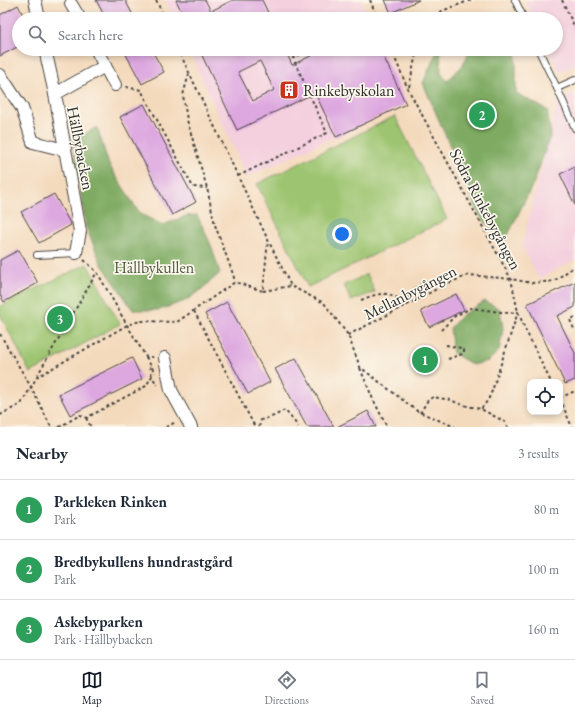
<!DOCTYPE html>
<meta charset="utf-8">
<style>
:root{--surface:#fff;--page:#f2f2f3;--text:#1f2937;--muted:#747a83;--line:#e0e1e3;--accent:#111827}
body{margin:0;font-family:"EB Garamond",serif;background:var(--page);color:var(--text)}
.controls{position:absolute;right:12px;bottom:12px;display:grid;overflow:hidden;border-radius:8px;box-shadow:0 2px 6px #0003}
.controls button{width:36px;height:36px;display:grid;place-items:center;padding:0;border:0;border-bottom:1px solid var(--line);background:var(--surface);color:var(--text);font:20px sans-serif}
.you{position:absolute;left:342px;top:234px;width:14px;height:14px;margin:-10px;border:3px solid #fff;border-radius:50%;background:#1a73e8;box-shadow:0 0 0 6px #1a73e833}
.badge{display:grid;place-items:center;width:26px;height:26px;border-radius:50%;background:var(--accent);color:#fff;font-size:13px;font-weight:700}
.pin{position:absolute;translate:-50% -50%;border:2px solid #fff;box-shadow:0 1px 4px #0006}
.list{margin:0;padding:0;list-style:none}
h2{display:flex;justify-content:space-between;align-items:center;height:52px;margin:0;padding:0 16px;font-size:17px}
h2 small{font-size:13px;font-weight:400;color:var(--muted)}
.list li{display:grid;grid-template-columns:26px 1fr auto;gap:12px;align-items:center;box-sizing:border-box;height:60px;padding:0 16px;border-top:1px solid var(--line)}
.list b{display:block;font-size:15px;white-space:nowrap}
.list p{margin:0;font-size:13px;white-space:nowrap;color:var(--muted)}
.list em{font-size:13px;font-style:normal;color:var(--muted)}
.icon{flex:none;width:22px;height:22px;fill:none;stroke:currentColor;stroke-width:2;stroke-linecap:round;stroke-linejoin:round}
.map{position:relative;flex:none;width:575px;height:427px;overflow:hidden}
.search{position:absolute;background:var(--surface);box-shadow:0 2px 6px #0003;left:12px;right:12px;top:12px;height:44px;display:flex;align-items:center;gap:10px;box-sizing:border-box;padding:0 14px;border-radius:22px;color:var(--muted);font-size:15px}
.sheet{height:232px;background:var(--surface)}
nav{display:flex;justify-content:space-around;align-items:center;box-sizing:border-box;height:56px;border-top:1px solid var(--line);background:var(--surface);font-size:11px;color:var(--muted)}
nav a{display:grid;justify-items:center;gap:2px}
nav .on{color:var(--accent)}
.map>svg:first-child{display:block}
</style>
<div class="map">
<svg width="575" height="427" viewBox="0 0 575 427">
<rect width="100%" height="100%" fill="#fbf7ec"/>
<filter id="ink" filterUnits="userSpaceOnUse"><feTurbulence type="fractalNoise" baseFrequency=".025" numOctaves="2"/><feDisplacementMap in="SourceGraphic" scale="8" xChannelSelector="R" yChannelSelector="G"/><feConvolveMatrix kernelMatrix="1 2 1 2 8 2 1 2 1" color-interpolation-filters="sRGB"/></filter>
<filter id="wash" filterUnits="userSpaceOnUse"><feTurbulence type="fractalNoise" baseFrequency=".012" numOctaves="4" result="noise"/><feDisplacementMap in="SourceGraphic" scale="16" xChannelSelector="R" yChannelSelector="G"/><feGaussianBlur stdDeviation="0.9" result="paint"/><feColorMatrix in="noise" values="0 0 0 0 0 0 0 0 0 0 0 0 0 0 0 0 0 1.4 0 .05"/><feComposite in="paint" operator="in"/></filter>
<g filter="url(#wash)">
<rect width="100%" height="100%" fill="#f4dabd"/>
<g fill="#f4cfde">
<polygon points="166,0 361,0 370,19 174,19"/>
<polygon points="525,0 575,0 575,65 559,72 548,49 556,49 556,19 534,19"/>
<polygon points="188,49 383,49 408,103 247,177"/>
<polygon points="575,93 575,260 539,279 522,246 558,101"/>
</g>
<g fill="#9dc46f" stroke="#64784d">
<polygon points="395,116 447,219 308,287 257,184"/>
<polygon points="87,264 120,324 30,373 0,314 0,306"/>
<polygon points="367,274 375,292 351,301 344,285"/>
</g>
<g fill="#7eaa62" stroke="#546a46">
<polygon points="438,49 440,49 441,73 447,81 462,66 471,49 513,49 516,54 516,93 547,110 551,134 534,182 504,243 480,216 423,83"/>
<polygon points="97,127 109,165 140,214 163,225 186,216 197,215 211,245 220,273 202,289 185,301 159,310 133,310 101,263 86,227 73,141"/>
<polygon points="485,301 500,309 503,329 499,351 488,361 473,365 453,353 450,328 462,315"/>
</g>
<g id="blocks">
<g fill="#dda7e0" fill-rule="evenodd">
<polygon points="96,0 125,0 135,19 106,19"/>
<polygon points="176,0 205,0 211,11 233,0 262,0 271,19 185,19"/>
<polygon points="385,0 419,0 391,13"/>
<polygon points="18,5 25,19 19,19 19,46 0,56 0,15"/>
<polygon points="123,49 151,49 164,72 142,84"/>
<path d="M199,49H285L292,65L325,49H380L406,104L336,137L315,93L237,130ZM260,61L274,90L253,101L238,72Z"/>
<polygon points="144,104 196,202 172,215 120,117"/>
<polygon points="575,167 575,205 560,174"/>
<polygon points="54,194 71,225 39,243 21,212"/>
<polygon points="19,250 38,283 4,302 0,295 0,260"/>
<polygon points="575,282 575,307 557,316 575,353 575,380 565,384 527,304"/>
<polygon points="456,294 464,310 429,327 421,311"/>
<polygon points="227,302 270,382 248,394 205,314"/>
<polygon points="132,358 142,379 70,415 59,394"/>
<polygon points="296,358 334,427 307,427 275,369"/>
<polygon points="368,411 376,427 337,427"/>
</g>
</g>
</g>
<g filter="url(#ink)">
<use href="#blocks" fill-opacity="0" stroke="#494541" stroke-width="1"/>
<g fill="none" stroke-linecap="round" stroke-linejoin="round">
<g stroke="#494541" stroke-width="8">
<g id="service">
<polyline points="515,0 524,19"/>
<polyline points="538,49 557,88"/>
<polyline points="575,80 557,88 575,128"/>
<polyline points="37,255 76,253"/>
</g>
</g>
<g stroke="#494541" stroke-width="14">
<g id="minor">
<polyline points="35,0 39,19"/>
<polyline points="71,4 80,19"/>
<polyline points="45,49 55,94 80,231 76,253"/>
<polyline points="96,49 115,85"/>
<polyline points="0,75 22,108 33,142 65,150"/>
<polyline points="55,94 105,66"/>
<polyline points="165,358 171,390 191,427"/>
</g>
</g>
<g stroke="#494541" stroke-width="2" stroke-dasharray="3 3" stroke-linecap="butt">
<polyline points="156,0 165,19"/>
<polyline points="370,0 378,19"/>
<polyline points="562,0 575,28"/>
<polyline points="430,19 442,11 471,0"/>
<polyline points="178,49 268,240 291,286 324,303 348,335 360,367 417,411 455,427"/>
<polyline points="391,49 408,89 511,279 518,312 526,331 551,382"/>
<polyline points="189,74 183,95 187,120 207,188 215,225 233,274 235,282"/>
<polyline points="126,87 141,90 193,187 207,188"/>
<polyline points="409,87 417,49"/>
<polyline points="238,176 327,133 293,58 312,49"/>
<polyline points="84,260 97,272 127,325 146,357 154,357"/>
<polyline points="263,291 291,286"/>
<path d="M361,300C381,292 390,290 407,305"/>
<path d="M409,304C404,292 416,288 425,282"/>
<polyline points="194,311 255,427"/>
<polyline points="575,317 570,320 575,331"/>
<polyline points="441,330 455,316 471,308 508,313 518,312 492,391 488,400 481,409"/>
<polyline points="0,334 31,387 51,427"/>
<polyline points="348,335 407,305 446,284 469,275 511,279 532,283 554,281 575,266"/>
<polyline points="446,345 461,348 464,350 464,353 462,354 448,359"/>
<polyline points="146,357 155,373"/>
<polyline points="150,366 152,376"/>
<polyline points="360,368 372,397 387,427"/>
<polyline points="37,376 97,272"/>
<polyline points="560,398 575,391"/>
<polyline points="560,399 572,427"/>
<polyline points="420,413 428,400 433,397 450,400 463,405 481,409 505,422 508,427"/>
<polyline points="0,415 21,404 37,377 127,325 140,321 177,322 235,282 263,291 268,240"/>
<polyline points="86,418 91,427"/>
<polyline points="59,427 80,415 86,418 146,386 152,376 157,385"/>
<polyline points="166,427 176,422"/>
<polyline points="259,427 261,420 274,416 285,410 294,421 298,427"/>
</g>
<use href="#service" stroke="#fff" stroke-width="6"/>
<use href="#minor" stroke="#fff" stroke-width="12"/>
</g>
</g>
<defs>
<g id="building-square" transform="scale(1)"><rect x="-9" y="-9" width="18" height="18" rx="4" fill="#c8321e" stroke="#fbf7ec"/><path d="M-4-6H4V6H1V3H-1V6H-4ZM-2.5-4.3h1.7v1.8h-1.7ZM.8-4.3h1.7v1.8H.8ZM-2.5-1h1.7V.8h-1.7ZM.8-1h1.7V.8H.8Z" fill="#fff"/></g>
</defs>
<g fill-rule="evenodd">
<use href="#building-square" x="289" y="90"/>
</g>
<g text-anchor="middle" stroke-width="3.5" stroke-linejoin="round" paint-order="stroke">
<g font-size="16" fill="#2b2b2b" stroke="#fbf7ec" text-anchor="start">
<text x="303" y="96">Rinkebyskolan</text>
</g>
<g font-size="16" fill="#2b2b2b" stroke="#fbf7ec">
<text transform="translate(81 148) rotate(79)" y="6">Hällbybacken</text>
<text transform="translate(486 209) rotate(62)" y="6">Södra Rinkebygången</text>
<text transform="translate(410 292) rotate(-27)" y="6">Mellanbygången</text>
</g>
<g font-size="16" fill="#4d593f" stroke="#fbf7ec">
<text x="154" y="273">Hällbykullen</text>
</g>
</g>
</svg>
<div class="controls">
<button><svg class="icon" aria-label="locate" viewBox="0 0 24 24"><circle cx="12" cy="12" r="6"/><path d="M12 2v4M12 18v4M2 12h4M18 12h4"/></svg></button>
</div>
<div class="you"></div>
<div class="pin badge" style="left:425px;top:360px;background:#2e9e5b">1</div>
<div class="pin badge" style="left:482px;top:115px;background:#2e9e5b">2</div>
<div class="pin badge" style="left:60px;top:319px;background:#2e9e5b">3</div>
<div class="search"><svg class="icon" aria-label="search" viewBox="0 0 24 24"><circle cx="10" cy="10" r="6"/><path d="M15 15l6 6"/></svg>Search here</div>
</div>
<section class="sheet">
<h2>Nearby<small>3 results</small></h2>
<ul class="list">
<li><span class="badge" style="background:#2e9e5b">1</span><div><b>Parkleken Rinken</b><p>Park</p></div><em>80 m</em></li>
<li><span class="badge" style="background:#2e9e5b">2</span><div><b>Bredbykullens hundrastgård</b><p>Park</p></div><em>100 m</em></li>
<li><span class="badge" style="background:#2e9e5b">3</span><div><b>Askebyparken</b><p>Park · Hällbybacken</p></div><em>160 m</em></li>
</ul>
</section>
<nav>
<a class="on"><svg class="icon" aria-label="map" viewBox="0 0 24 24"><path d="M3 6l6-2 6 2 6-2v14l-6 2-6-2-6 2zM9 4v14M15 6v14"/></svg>Map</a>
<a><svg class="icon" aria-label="directions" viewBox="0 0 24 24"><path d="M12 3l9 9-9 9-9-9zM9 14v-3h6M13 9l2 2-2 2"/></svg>Directions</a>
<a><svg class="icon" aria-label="saved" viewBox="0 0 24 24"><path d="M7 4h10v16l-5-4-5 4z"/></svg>Saved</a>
</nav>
